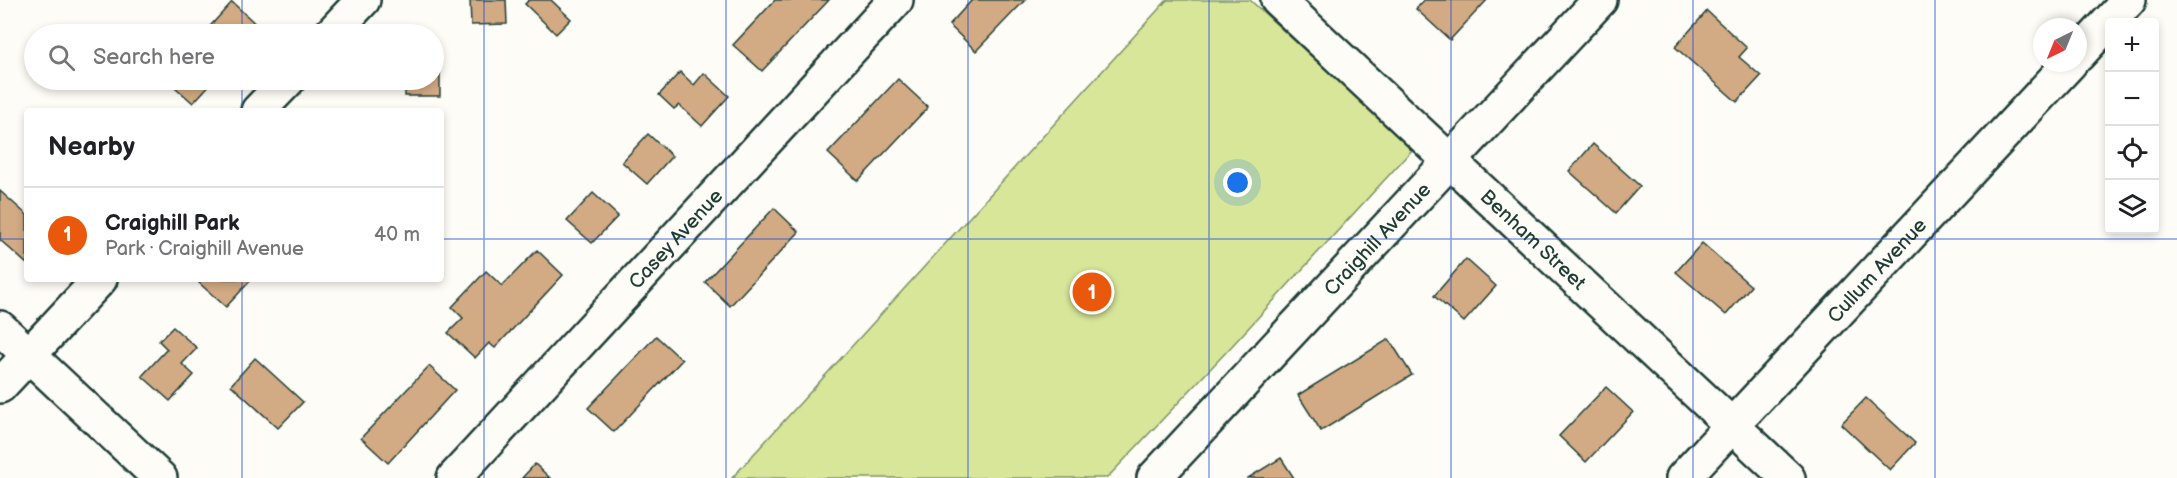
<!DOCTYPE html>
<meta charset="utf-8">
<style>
:root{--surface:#fff;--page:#f6f6f6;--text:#202124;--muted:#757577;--line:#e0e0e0;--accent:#ea580c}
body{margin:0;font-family:"Balsamiq Sans",sans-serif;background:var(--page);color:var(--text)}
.controls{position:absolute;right:18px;top:18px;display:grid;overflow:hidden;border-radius:6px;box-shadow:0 3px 9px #0003}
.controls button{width:54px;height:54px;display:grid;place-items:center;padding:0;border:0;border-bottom:2px solid var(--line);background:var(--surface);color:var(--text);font:30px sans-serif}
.compass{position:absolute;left:2033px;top:18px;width:54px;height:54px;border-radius:50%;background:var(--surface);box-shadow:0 3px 9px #0003;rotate:223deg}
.you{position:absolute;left:1238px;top:183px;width:21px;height:21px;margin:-15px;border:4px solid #fff;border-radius:50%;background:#1a73e8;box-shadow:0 0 0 9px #1a73e833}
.badge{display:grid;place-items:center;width:39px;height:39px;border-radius:50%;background:var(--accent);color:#fff;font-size:20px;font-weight:700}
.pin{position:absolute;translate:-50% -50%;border:3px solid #fff;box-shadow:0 2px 6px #0006}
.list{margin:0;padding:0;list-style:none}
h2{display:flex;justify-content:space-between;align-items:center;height:78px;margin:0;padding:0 24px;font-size:26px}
h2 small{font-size:20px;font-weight:400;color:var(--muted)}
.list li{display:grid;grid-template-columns:39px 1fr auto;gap:18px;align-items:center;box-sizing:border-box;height:96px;padding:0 24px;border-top:2px solid var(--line)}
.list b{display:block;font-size:22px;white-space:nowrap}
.list p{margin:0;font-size:20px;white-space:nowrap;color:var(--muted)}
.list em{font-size:20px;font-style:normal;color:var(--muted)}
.icon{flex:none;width:33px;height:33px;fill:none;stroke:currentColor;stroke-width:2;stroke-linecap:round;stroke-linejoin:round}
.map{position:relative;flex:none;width:2177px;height:478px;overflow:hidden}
.search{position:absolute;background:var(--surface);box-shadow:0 3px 9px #0003;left:24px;top:24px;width:420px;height:66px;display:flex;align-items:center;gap:15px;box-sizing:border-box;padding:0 21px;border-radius:33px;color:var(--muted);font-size:22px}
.panel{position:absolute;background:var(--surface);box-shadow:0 3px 9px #0003;left:24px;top:108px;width:420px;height:174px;border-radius:6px}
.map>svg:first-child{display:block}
</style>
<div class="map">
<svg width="2177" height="478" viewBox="0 0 2177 478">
<rect width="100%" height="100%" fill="#fdfcf7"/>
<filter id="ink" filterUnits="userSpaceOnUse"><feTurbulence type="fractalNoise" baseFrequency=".0167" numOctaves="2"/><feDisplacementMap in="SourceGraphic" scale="12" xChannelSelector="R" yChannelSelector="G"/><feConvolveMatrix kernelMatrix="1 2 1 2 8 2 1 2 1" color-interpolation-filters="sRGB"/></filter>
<g filter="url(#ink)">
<polygon fill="#d8e699" stroke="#7c9266" stroke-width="1.5" points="1167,0 1250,0 1413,149 1230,348 1107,478 732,478"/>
<g fill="#d2aa84" stroke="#1f3d34" stroke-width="1.5">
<polygon points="470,0 506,0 507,24 471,25"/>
<polygon points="529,0 551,0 571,19 556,34 525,4"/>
<polygon points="775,0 829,0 762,71 733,45"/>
<polygon points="972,0 1025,0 976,51 949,25"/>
<polygon points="1424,0 1487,0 1450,40 1416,9"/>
<polygon points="232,2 260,28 255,34 203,34"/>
<polygon points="1707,11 1747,48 1739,57 1761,76 1737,102 1675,47"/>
<polygon points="434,59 440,59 440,96 405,96 405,80 434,80"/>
<polygon points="680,72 694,85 704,73 729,96 702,126 679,105 674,109 659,95"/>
<polygon points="898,79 928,107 858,181 828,153"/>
<polygon points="167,80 214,80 193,103"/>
<polygon points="648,134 672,156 647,184 622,162"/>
<polygon points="1593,144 1640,186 1616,213 1569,171"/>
<polygon points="0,191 27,215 27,264 0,240"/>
<polygon points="593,193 618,216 592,243 567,221"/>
<polygon points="774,208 799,232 730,306 705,282"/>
<polygon points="1702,243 1751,286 1726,315 1676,272"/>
<polygon points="537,250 563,275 495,348 489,343 475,358 448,333 463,318 452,307 486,271 502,286"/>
<polygon points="1466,259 1496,286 1464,322 1434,296"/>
<polygon points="202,279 252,279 226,307 199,283"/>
<polygon points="173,327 197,348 182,364 194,375 170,401 142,376 167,349 159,341"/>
<polygon points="656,336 682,360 614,432 588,408"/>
<polygon points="1389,339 1412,375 1321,431 1298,395"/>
<polygon points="255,358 303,402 278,428 231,385"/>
<polygon points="429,366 455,390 388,463 361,438"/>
<polygon points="1606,387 1633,412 1586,462 1559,436"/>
<polygon points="1866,398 1915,443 1890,470 1841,424"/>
<polygon points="1281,458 1294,478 1248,478"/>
<polygon points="535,464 550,478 522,478"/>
</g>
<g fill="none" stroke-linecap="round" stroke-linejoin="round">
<g stroke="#1f3d34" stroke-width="38">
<g id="minor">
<path id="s1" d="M1278,0L1788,478"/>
<polyline points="331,34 363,0"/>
<polyline points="2078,55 2129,0"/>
<polyline points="258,111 288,80"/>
<polyline points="29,355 100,279"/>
<path id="s2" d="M454,478L896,0"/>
<path id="s3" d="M1154,478L1600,0"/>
<path id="s4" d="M1683,478L2070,63"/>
</g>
</g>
<g stroke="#1f3d34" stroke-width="38">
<g id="tertiary">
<polyline points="0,328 160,478"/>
<polyline points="0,386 29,355"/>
</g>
</g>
<use href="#minor" stroke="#fdfcf7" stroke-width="33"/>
<use href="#tertiary" stroke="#fdfcf7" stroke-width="33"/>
</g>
</g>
<path fill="none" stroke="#1d4ed8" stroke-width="1.5" stroke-opacity="0.55" d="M242,0V34M484,0V478M726,0V478M968,0V478M1209,0V478M1451,0V478M1693,0V478M1935,0V478M242,80V111M0,239H27M441,239H2177M242,279V478"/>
<g text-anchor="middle" stroke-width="6" stroke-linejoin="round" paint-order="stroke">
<g font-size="20" fill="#1f3d34" stroke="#fdfcf7">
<text dy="7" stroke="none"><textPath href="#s2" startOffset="326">Casey Avenue</textPath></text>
<text dy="7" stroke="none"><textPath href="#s3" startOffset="327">Craighill Avenue</textPath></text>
<text dy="7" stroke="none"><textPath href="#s1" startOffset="350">Benham Street</textPath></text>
<text dy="7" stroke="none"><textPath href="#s4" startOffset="284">Cullum Avenue</textPath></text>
</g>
</g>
</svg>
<div class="controls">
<button>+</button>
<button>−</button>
<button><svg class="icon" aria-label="locate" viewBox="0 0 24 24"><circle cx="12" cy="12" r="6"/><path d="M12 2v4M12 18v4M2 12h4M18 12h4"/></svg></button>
<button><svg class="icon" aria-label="layers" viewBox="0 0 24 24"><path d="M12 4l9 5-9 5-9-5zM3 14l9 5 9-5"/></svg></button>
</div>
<svg class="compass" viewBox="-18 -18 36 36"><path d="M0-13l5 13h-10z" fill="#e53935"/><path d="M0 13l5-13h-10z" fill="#757577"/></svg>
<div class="you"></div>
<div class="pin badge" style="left:1092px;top:292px">1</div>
<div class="search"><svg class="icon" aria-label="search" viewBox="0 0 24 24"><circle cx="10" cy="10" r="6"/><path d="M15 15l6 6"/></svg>Search here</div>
<section class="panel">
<h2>Nearby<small></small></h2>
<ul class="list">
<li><span class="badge">1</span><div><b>Craighill Park</b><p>Park · Craighill Avenue</p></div><em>40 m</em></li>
</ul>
</section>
</div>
